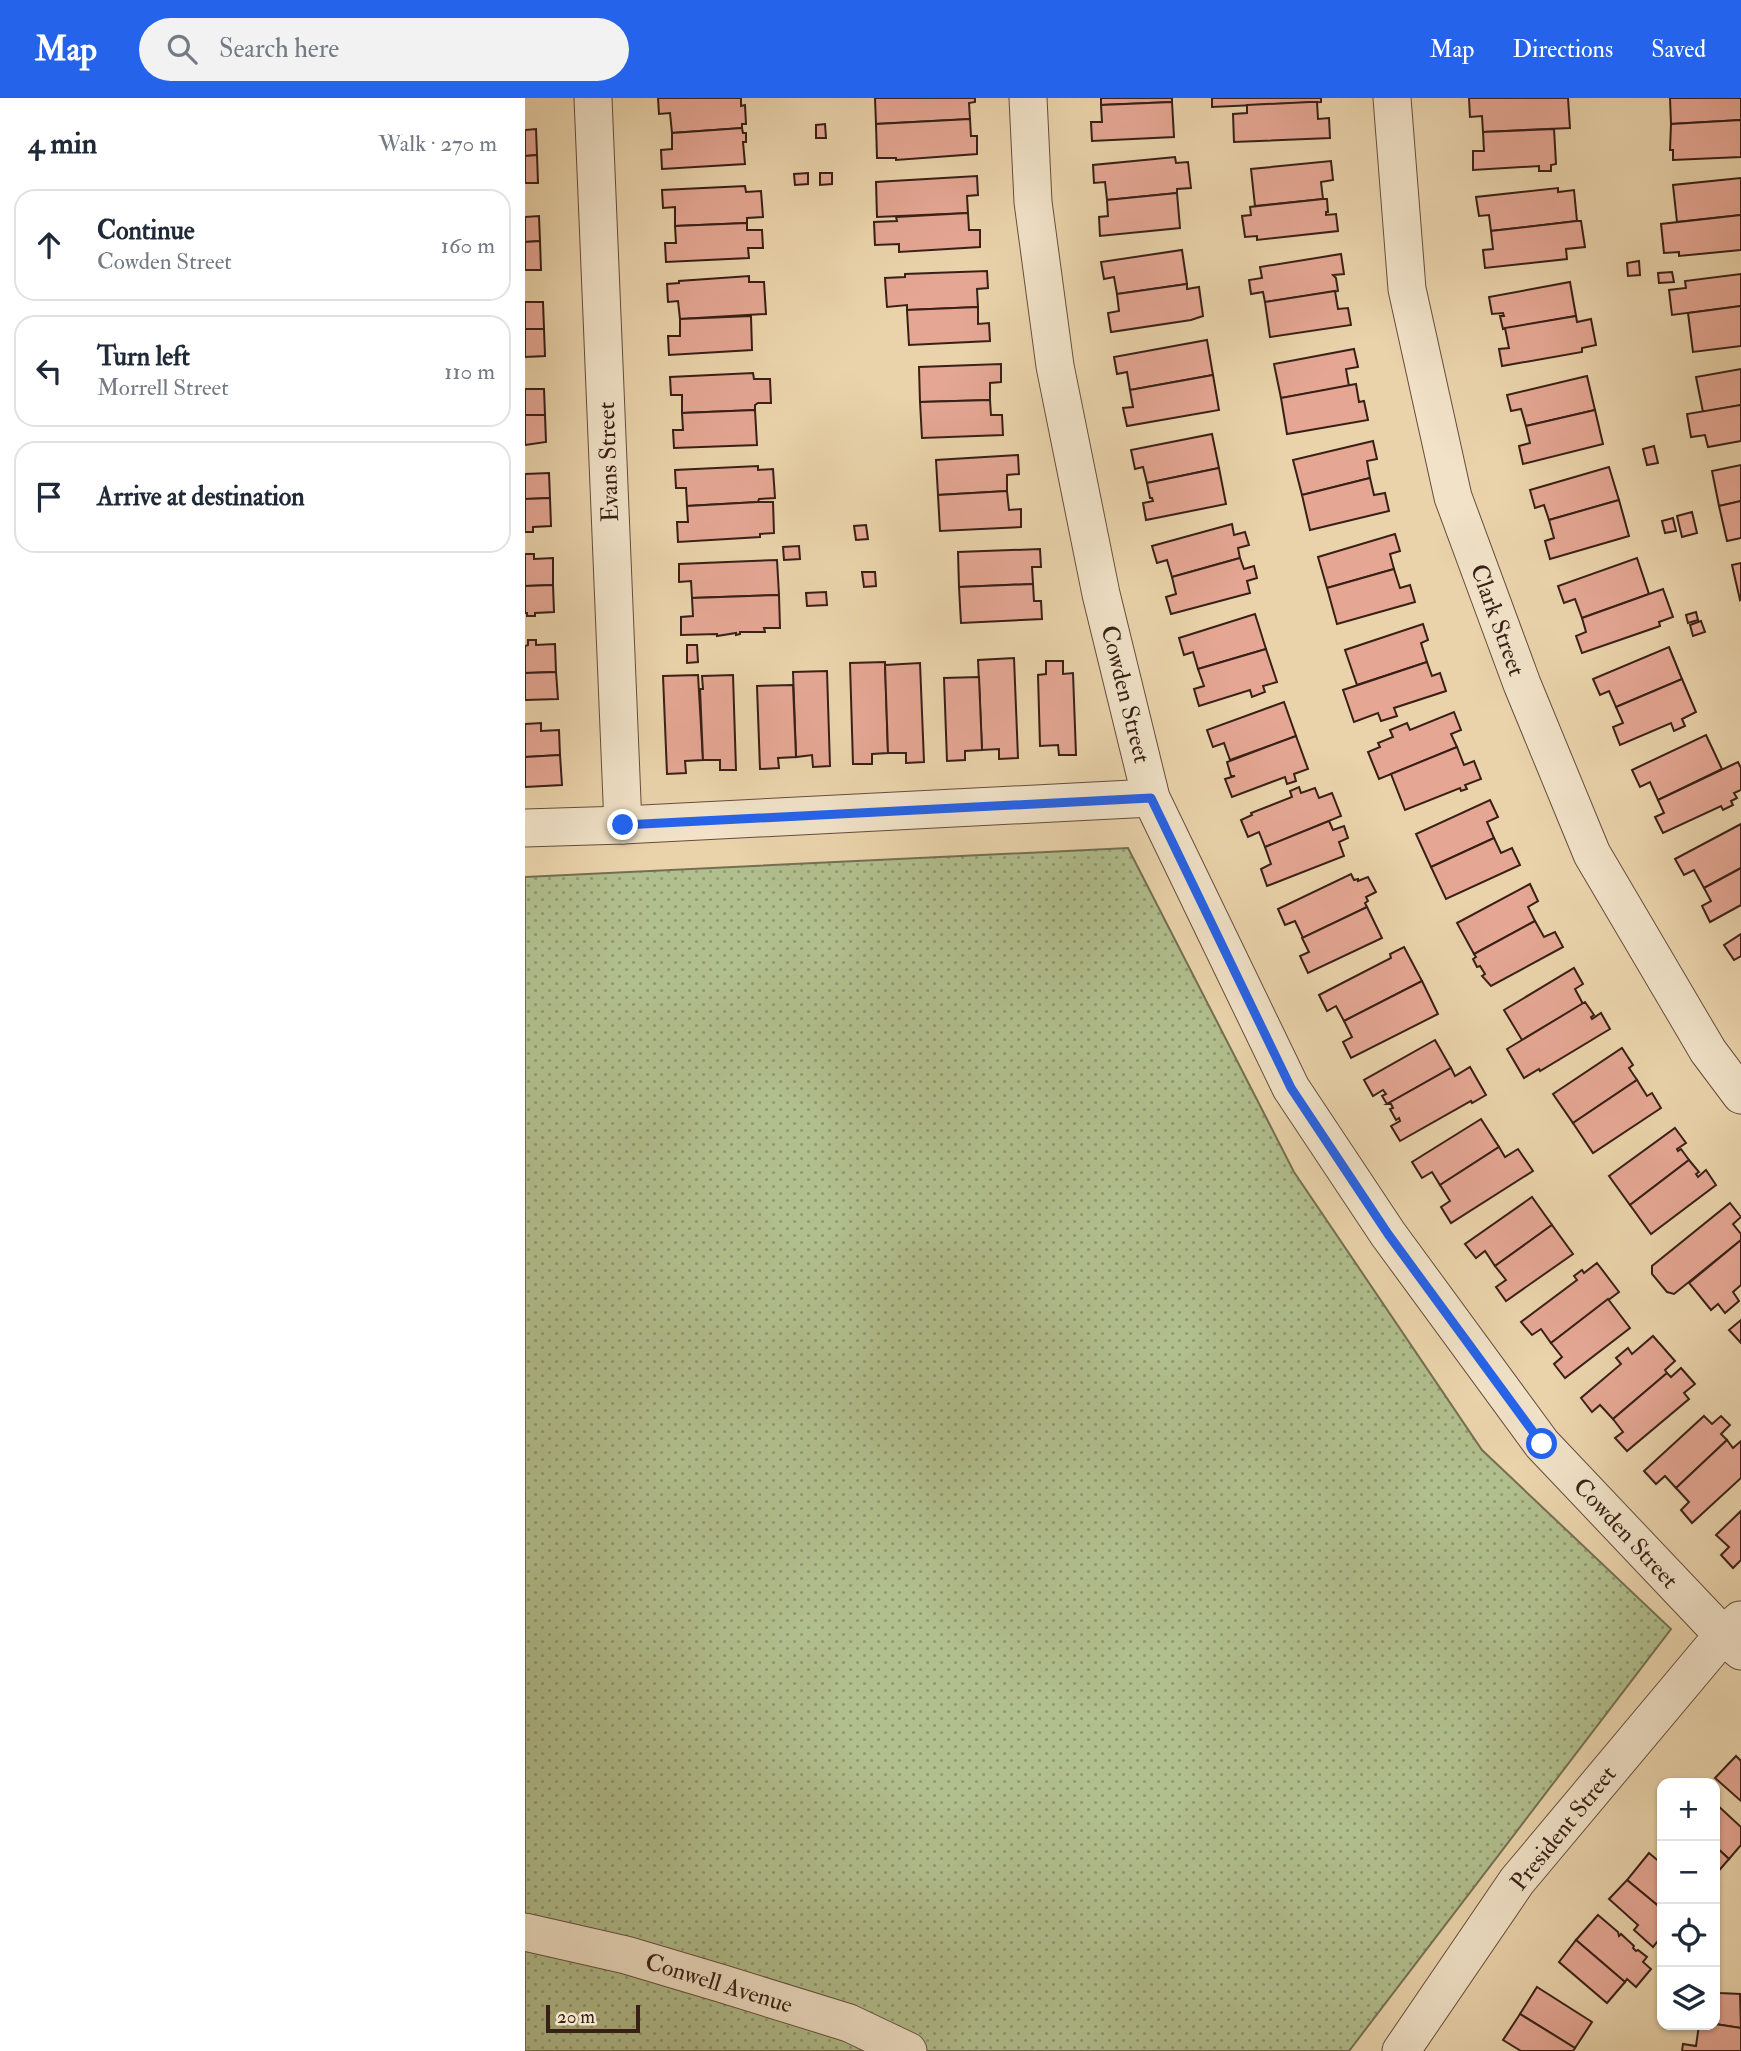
<!DOCTYPE html>
<meta charset="utf-8">
<style>
:root{--surface:#fff;--page:#f2f2f3;--text:#1f2937;--muted:#747a83;--line:#e0e1e3;--accent:#2563eb}
body{margin:0;font-family:"IM FELL Double Pica",serif;background:var(--page);color:var(--text)}
.controls{position:absolute;right:21px;bottom:21px;display:grid;overflow:hidden;border-radius:14px;box-shadow:0 2px 5px #0004}
.controls button{width:63px;height:63px;display:grid;place-items:center;padding:0;border:0;border-bottom:2px solid var(--line);background:var(--surface);color:var(--text);font:35px sans-serif}
.scale{position:absolute;left:21px;bottom:18px;width:94px;box-sizing:border-box;padding-left:7px;border:4px solid #392017;border-top:0;font-size:19px;line-height:24px;white-space:nowrap;color:#392017;-webkit-text-stroke:5px #f1e2c8;paint-order:stroke}
.stop{position:absolute;width:21px;height:21px;margin:-16px;border:5px solid #2563eb;border-radius:50%;background:#fff}
.stop.end{background:#2563eb;border-color:#fff;box-shadow:0 2px 7px #0008}
.list{margin:0;padding:0;list-style:none}
h2{display:flex;justify-content:space-between;align-items:center;height:91px;margin:0;padding:0 28px;font-size:30px}
h2 small{font-size:23px;font-weight:400;color:var(--muted)}
.list li{display:grid;grid-template-columns:46px 1fr auto;gap:21px;align-items:center;box-sizing:border-box;height:112px;margin:0 14px 14px;padding:0 14px;border:2px solid var(--line);border-radius:21px}
.list b{display:block;font-size:26px;white-space:nowrap}
.list p{margin:0;font-size:23px;white-space:nowrap;color:var(--muted)}
.list em{font-size:23px;font-style:normal;color:var(--muted)}
.icon{flex:none;width:38px;height:38px;fill:none;stroke:currentColor;stroke-width:2;stroke-linecap:round;stroke-linejoin:round}
.map{position:relative;flex:none;width:1216px;height:1953px;overflow:hidden}
header{display:flex;align-items:center;gap:42px;box-sizing:border-box;height:98px;padding:0 35px;background:var(--accent);color:#fff}
header strong{font-size:33px}
nav{display:flex;gap:38px;margin-inline-start:auto;font-size:24px}
.search{width:490px;height:63px;background:var(--page);display:flex;align-items:center;gap:18px;box-sizing:border-box;padding:0 24px;border-radius:38px;color:var(--muted);font-size:26px}
main{display:flex}
aside{flex:1;background:var(--surface)}
.map>svg:first-child{display:block}
</style>
<header>
<strong>Map</strong>
<div class="search"><svg class="icon" aria-label="search" viewBox="0 0 24 24"><circle cx="10" cy="10" r="6"/><path d="M15 15l6 6"/></svg>Search here</div>
<nav><a>Map</a><a>Directions</a><a>Saved</a></nav>
</header>
<main>
<aside>
<h2>4 min<small>Walk · 270 m</small></h2>
<ul class="list">
<li><svg class="icon" aria-label="ahead" viewBox="0 0 24 24"><path d="M12 20V5M6 11l6-6 6 6"/></svg><div><b>Continue</b><p>Cowden Street</p></div><em>160 m</em></li>
<li><svg class="icon" aria-label="left" viewBox="0 0 24 24"><path d="M17 20v-9H6M10 6l-5 5 5 5"/></svg><div><b>Turn left</b><p>Morrell Street</p></div><em>110 m</em></li>
<li><svg class="icon" aria-label="arrive" viewBox="0 0 24 24"><path d="M6 21V4h12l-3 4 3 4H6"/></svg><div><b>Arrive at destination</b></div></li>
</ul>
</aside>
<div class="map">
<svg width="1216" height="1953" viewBox="0 0 1216 1953">
<defs>
<pattern id="park-dots" width="8" height="8" patternUnits="userSpaceOnUse" patternTransform="scale(1.75)"><rect width="8" height="8" fill="#b1be8d"/><path d="M2 2h.1M6 6h.1" fill="none" stroke="#919a72" stroke-width="1.8" stroke-linecap="round"/></pattern>
</defs>
<rect width="100%" height="100%" fill="#ead3ab"/>
<filter id="stains"><feTurbulence type="fractalNoise" baseFrequency=".00286" numOctaves="4"/><feColorMatrix values="0 0 0 0 .2 0 0 0 0 .09 0 0 0 0 .02 0 0 0 .5 -.17"/></filter>
<radialGradient id="worn" r=".72"><stop offset=".6" stop-color="#630" stop-opacity="0"/><stop offset="1" stop-color="#630" stop-opacity=".3"/></radialGradient>
<polygon fill="url(#park-dots)" stroke="#756f52" stroke-width="2" points="603,750 769,1074 957,1352 1146,1531 824,1953 0,1953 0,779"/>
<g fill="#e5a794" stroke="#392017" stroke-width="2">
<polygon points="133,0 216,0 216,8 220,7 221,26 217,26 217,30 147,35 145,15 134,16"/>
<polygon points="350,0 450,0 450,4 444,5 445,21 351,26"/>
<polygon points="576,0 647,0 647,4 576,7"/>
<polygon points="687,0 796,0 796,4 687,9"/>
<polygon points="944,0 1043,0 1045,30 958,34 957,18 945,19"/>
<polygon points="1145,0 1216,0 1216,22 1146,26"/>
<polygon points="647,4 649,39 567,43 566,24 577,24 576,7"/>
<polygon points="785,4 792,4 793,21 804,20 805,40 709,44 708,16 722,15 722,7"/>
<polygon points="445,21 446,38 452,38 452,56 371,62 371,60 352,60 351,26"/>
<polygon points="1216,22 1216,59 1148,62 1148,52 1145,52 1146,26"/>
<polygon points="300,26 301,40 291,40 291,27"/>
<polygon points="217,30 218,35 221,35 221,44 218,44 220,66 137,71 136,52 147,51 147,35"/>
<polygon points="11,31 12,57 0,58 0,32"/>
<polygon points="1029,31 1031,66 1026,67 1026,73 1014,73 1014,68 948,72 948,53 959,53 958,34"/>
<polygon points="12,57 13,85 0,85 0,58"/>
<polygon points="650,59 651,65 663,64 666,90 652,91 652,95 582,102 580,84 569,85 568,67"/>
<polygon points="806,63 808,82 796,84 798,101 730,108 726,71"/>
<polygon points="283,75 283,86 270,87 269,76"/>
<polygon points="295,75 307,75 307,86 295,87"/>
<polygon points="452,78 453,97 442,98 443,115 352,119 351,84"/>
<polygon points="1216,80 1216,117 1152,124 1148,87"/>
<polygon points="220,88 221,94 236,93 238,119 222,120 222,125 150,128 150,109 138,110 137,92"/>
<polygon points="1033,90 1033,94 1049,92 1052,123 966,133 964,117 954,118 951,99"/>
<polygon points="652,95 655,130 575,138 574,119 583,118 582,102"/>
<polygon points="798,101 802,101 803,114 801,114 801,117 811,116 813,133 732,142 732,138 720,139 717,118 726,117 725,109"/>
<polygon points="443,115 444,132 455,132 455,149 374,154 374,146 350,147 349,124 372,123 371,119"/>
<polygon points="1216,117 1216,152 1154,158 1154,154 1139,155 1136,126"/>
<polygon points="14,118 15,143 0,144 0,119"/>
<polygon points="1052,123 1056,123 1060,149 1041,151 1042,161 960,170 958,152 968,151 966,133"/>
<polygon points="222,125 222,132 237,132 238,150 223,150 224,160 141,164 140,145 151,145 150,128"/>
<polygon points="15,143 16,172 0,172 0,144"/>
<polygon points="657,152 662,186 592,196 589,179 579,181 576,164"/>
<polygon points="816,156 819,176 808,177 811,180 813,193 740,204 738,194 726,196 724,182 737,180 735,169"/>
<polygon points="1114,163 1115,177 1103,178 1102,165"/>
<polygon points="462,173 463,190 452,191 453,209 382,212 382,207 362,209 360,180 380,179 380,176"/>
<polygon points="1147,174 1149,184 1134,185 1133,175"/>
<polygon points="1216,176 1216,208 1147,217 1144,192 1161,190 1160,183"/>
<polygon points="224,178 224,184 239,184 241,216 155,221 153,203 143,204 142,186 154,185 154,183"/>
<polygon points="1045,184 1051,218 978,231 975,218 979,218 978,215 967,216 964,199"/>
<polygon points="662,186 662,191 674,189 678,218 666,222 586,234 583,215 594,213 592,196"/>
<polygon points="810,193 813,211 823,210 826,227 745,239 740,204"/>
<polygon points="0,204 18,204 19,231 0,231"/>
<polygon points="1216,208 1216,248 1168,254 1163,215"/>
<polygon points="453,209 453,226 464,225 465,243 384,247 382,212"/>
<polygon points="226,218 227,252 144,257 143,238 155,238 155,221"/>
<polygon points="1051,218 1052,224 1066,221 1071,247 1057,250 1057,254 977,268 974,251 984,250 980,230"/>
<polygon points="0,231 19,231 20,258 0,259"/>
<polygon points="682,242 688,277 605,292 602,274 592,276 589,259"/>
<polygon points="829,251 833,269 821,271 824,288 756,300 749,266"/>
<polygon points="476,266 476,284 465,285 465,302 395,304 394,269"/>
<polygon points="1216,271 1216,307 1178,314 1171,279"/>
<polygon points="228,275 229,281 245,281 246,305 233,305 230,307 230,312 157,315 157,297 146,297 145,279"/>
<polygon points="688,277 694,312 602,328 598,310 608,309 605,292"/>
<polygon points="1062,278 1070,312 1001,328 996,311 986,313 982,297"/>
<polygon points="831,286 834,304 839,303 843,322 762,336 756,300"/>
<polygon points="0,291 19,291 20,317 0,317"/>
<polygon points="465,302 466,317 477,317 478,337 397,340 395,304"/>
<polygon points="1216,307 1216,343 1183,349 1180,337 1166,339 1162,316"/>
<polygon points="230,312 232,347 149,350 148,332 158,332 157,315"/>
<polygon points="1070,312 1078,346 998,366 994,348 1005,345 1001,328"/>
<polygon points="0,317 20,317 21,344 0,347"/>
<polygon points="687,336 694,370 622,385 618,369 610,371 606,352"/>
<polygon points="848,343 852,361 842,363 845,380 777,397 768,362"/>
<polygon points="1129,348 1133,365 1122,367 1118,351"/>
<polygon points="493,357 494,376 482,377 482,393 413,397 411,362"/>
<polygon points="1216,367 1216,403 1194,408 1187,373"/>
<polygon points="233,368 233,372 248,371 250,400 234,401 233,404 162,408 161,390 151,390 150,372"/>
<polygon points="1084,369 1094,402 1024,422 1019,407 1010,410 1005,392"/>
<polygon points="694,370 701,406 621,422 618,405 628,403 627,400 625,400 622,385"/>
<polygon points="24,375 25,400 0,401 0,376"/>
<polygon points="845,380 849,397 860,395 864,413 785,432 777,397"/>
<polygon points="482,393 484,412 496,411 496,429 415,433 413,397"/>
<polygon points="25,400 26,428 8,429 8,434 0,434 0,401"/>
<polygon points="1094,402 1104,438 1025,461 1020,443 1029,440 1024,422"/>
<polygon points="1216,403 1216,440 1202,443 1194,408"/>
<polygon points="233,404 248,404 249,435 235,436 235,439 153,444 152,424 163,424 162,408"/>
<polygon points="1167,414 1172,435 1157,439 1152,418"/>
<polygon points="1148,420 1151,433 1140,435 1137,423"/>
<polygon points="707,426 709,437 720,434 724,447 713,450 715,460 647,479 642,462 632,465 627,448"/>
<polygon points="341,427 343,441 331,442 329,428"/>
<polygon points="870,436 875,453 865,456 869,471 802,490 793,459"/>
<polygon points="274,448 275,461 259,462 258,449"/>
<polygon points="515,451 516,469 507,469 508,486 434,489 433,454"/>
<polygon points="0,456 9,456 9,461 28,460 28,487 0,488"/>
<polygon points="715,460 719,471 729,468 732,480 722,483 725,495 646,516 641,499 651,496 647,479"/>
<polygon points="1112,460 1124,496 1057,520 1050,501 1039,505 1033,488"/>
<polygon points="252,462 254,497 167,500 166,483 154,484 154,466"/>
<polygon points="1216,465 1216,501 1215,502 1207,467"/>
<polygon points="869,471 875,490 885,487 890,504 812,526 802,490"/>
<polygon points="337,474 350,474 351,488 339,489"/>
<polygon points="508,486 509,503 516,503 517,521 436,525 434,489"/>
<polygon points="28,487 29,514 10,515 10,518 2,518 2,515 0,515 0,488"/>
<polygon points="1138,491 1148,519 1134,524 1135,528 1057,555 1051,538 1061,534 1057,520"/>
<polygon points="301,494 302,507 282,508 281,495"/>
<polygon points="254,497 255,530 239,530 240,534 215,534 215,536 211,537 211,535 192,538 192,536 156,537 156,519 168,518 167,500"/>
<polygon points="1171,514 1173,522 1163,525 1161,517"/>
<polygon points="730,516 741,551 673,571 668,554 659,557 654,540"/>
<polygon points="1176,523 1180,534 1168,538 1165,527"/>
<polygon points="898,526 903,542 896,545 902,564 832,587 820,552"/>
<polygon points="3,542 11,542 11,547 30,546 31,574 0,575 0,548 3,547"/>
<polygon points="162,547 172,547 173,564 162,565"/>
<polygon points="1144,549 1157,581 1091,609 1084,593 1075,597 1068,581"/>
<polygon points="741,551 752,584 738,588 740,594 727,599 725,592 674,608 669,591 679,588 673,571"/>
<polygon points="489,560 493,660 474,661 474,651 457,652 453,562"/>
<polygon points="521,563 538,563 538,576 548,575 551,657 534,657 533,647 515,648 513,577 521,576"/>
<polygon points="360,564 363,655 347,656 347,666 328,666 325,565"/>
<polygon points="902,564 907,578 915,575 921,593 869,610 872,618 856,623 853,615 829,624 818,592"/>
<polygon points="395,565 399,664 381,665 381,655 363,655 360,567"/>
<polygon points="302,573 305,668 288,669 287,657 271,659 268,574"/>
<polygon points="31,574 33,601 0,602 0,575"/>
<polygon points="173,577 178,662 160,663 161,675 142,676 138,578"/>
<polygon points="208,577 211,672 195,672 195,662 178,662 175,591 178,591 177,578"/>
<polygon points="454,579 457,652 440,653 440,662 422,663 419,580"/>
<polygon points="1157,581 1171,614 1157,621 1160,628 1149,633 1146,625 1095,647 1088,629 1098,625 1091,609"/>
<polygon points="268,587 271,659 253,660 254,670 235,671 232,588"/>
<polygon points="759,604 771,638 705,662 699,645 688,649 682,632"/>
<polygon points="929,614 936,632 926,636 932,649 854,681 843,654 855,649 853,645 868,639 865,632 882,625 885,632"/>
<polygon points="16,625 16,633 34,632 35,657 0,659 0,626"/>
<polygon points="1181,637 1197,671 1133,702 1125,684 1115,689 1107,672"/>
<polygon points="771,638 783,671 769,676 771,683 762,686 760,679 707,699 700,681 710,678 706,678 702,664"/>
<polygon points="932,649 939,667 949,663 956,681 940,687 942,691 936,693 935,690 880,712 866,676"/>
<polygon points="35,657 37,687 0,689 0,659"/>
<polygon points="1213,664 1216,670 1216,692 1209,695 1212,700 1206,703 1208,707 1198,712 1196,708 1138,735 1130,719 1139,715 1133,702"/>
<polygon points="774,689 776,695 790,690 794,700 807,695 816,718 740,749 734,734 723,739 716,722 727,717 726,715 767,699 765,693"/>
<polygon points="965,702 973,719 962,724 969,740 906,769 891,736"/>
<polygon points="804,723 808,732 819,728 823,740 814,744 819,758 742,788 736,771 746,766 740,749"/>
<polygon points="1216,726 1216,770 1179,790 1169,772 1159,777 1150,761"/>
<polygon points="969,740 976,755 987,750 995,767 921,801 906,769"/>
<polygon points="1216,770 1216,807 1185,824 1177,808 1186,803 1179,790"/>
<polygon points="826,776 829,782 833,781 833,783 843,779 851,794 841,799 843,803 840,805 842,809 778,840 770,823 760,827 753,811"/>
<polygon points="1005,786 1013,803 1003,809 1010,823 949,856 932,825"/>
<polygon points="842,809 857,840 783,875 775,858 784,854 777,840"/>
<polygon points="1010,823 1019,839 1030,834 1038,849 966,888 957,878 960,876 955,868 952,869 948,861 951,859 949,856"/>
<polygon points="1216,836 1216,858 1209,862 1199,847"/>
<polygon points="879,849 897,883 819,923 811,908 802,913 794,897 866,860 865,856"/>
<polygon points="1049,870 1058,886 1050,891 1058,906 997,942 979,912"/>
<polygon points="897,883 913,916 826,960 818,944 827,939 819,923"/>
<polygon points="1060,904 1069,917 1066,919 1067,921 1076,915 1085,931 1015,973 1014,971 999,980 982,951"/>
<polygon points="910,942 926,970 862,1006 857,998 861,996 858,992 848,998 839,982"/>
<polygon points="1097,950 1108,967 1104,970 1112,982 1048,1025 1028,996"/>
<polygon points="945,969 961,997 947,1005 946,1003 875,1043 866,1028 875,1023 874,1020 871,1022 865,1011 868,1010 866,1006 862,1006 926,970 930,978"/>
<polygon points="1112,982 1122,998 1127,995 1136,1010 1068,1055 1048,1025"/>
<polygon points="956,1021 974,1049 915,1087 907,1074 897,1080 887,1064"/>
<polygon points="1150,1030 1161,1045 1152,1051 1153,1053 1156,1051 1164,1062 1105,1107 1084,1078"/>
<polygon points="974,1049 980,1059 993,1051 1008,1073 926,1125 916,1109 925,1103 915,1087"/>
<polygon points="1164,1062 1174,1074 1171,1076 1173,1079 1181,1072 1191,1087 1126,1136 1105,1107"/>
<polygon points="1007,1099 1027,1127 970,1168 960,1153 951,1160 940,1146"/>
<polygon points="1205,1105 1216,1119 1208,1126 1216,1136 1216,1142 1149,1196 1142,1194 1127,1176 1127,1168"/>
<polygon points="1027,1127 1048,1156 981,1203 971,1189 981,1182 970,1168"/>
<polygon points="1216,1142 1216,1187 1208,1194 1214,1203 1200,1215 1193,1206 1186,1212 1164,1185"/>
<polygon points="1072,1165 1094,1194 1026,1245 1016,1231 1007,1237 996,1224 1052,1182 1049,1178 1057,1172 1059,1175"/>
<polygon points="1083,1201 1105,1230 1040,1280 1029,1266 1037,1259 1026,1245"/>
<polygon points="1216,1222 1216,1245 1204,1232"/>
<polygon points="1128,1238 1150,1263 1140,1272 1142,1275 1088,1321 1075,1307 1067,1314 1056,1300 1096,1266 1091,1260 1103,1250 1107,1256"/>
<polygon points="1156,1270 1170,1286 1159,1295 1164,1301 1102,1353 1090,1340 1098,1334 1088,1321 1142,1275 1146,1279"/>
<polygon points="1179,1318 1187,1326 1196,1318 1205,1327 1196,1336 1202,1342 1151,1390 1140,1378 1131,1386 1119,1373"/>
<polygon points="1202,1342 1208,1350 1216,1343 1216,1380 1167,1425 1156,1412 1164,1404 1151,1390"/>
<polygon points="1216,1413 1216,1462 1208,1470 1196,1457 1204,1449 1191,1437"/>
<polygon points="1211,1658 1216,1663 1216,1703 1190,1680"/>
<polygon points="1190,1705 1216,1729 1216,1747 1204,1761 1190,1748"/>
<polygon points="1190,1748 1204,1761 1190,1777"/>
<polygon points="1124,1755 1137,1766 1137,1811 1102,1782"/>
<polygon points="1102,1782 1137,1811 1137,1838 1128,1849 1109,1832 1113,1827 1084,1801"/>
<polygon points="1073,1817 1093,1834 1094,1838 1096,1836 1109,1848 1108,1850 1111,1853 1113,1852 1122,1859 1118,1864 1126,1871 1111,1889 1102,1881 1100,1884 1051,1842"/>
<polygon points="1051,1842 1100,1884 1082,1905 1034,1864"/>
<polygon points="1012,1889 1067,1924 1050,1950 995,1916"/>
<polygon points="1190,1892 1195,1895 1215,1896 1216,1930 1190,1926"/>
<polygon points="995,1916 1050,1950 1048,1953 996,1953 978,1942"/>
<polygon points="1190,1926 1216,1930 1216,1953 1157,1953 1158,1946 1171,1948 1174,1927"/>
</g>
<g fill="none" stroke-linecap="round" stroke-linejoin="round">
<g stroke="#654d3c" stroke-width="39">
<g id="street">
<polyline points="68,0 98,727"/>
<polyline points="503,0 508,104 530,268 576,496 626,700 766,990 863,1136 1017,1346 1198,1537 1216,1553"/>
<polyline points="867,0 882,191 928,399 997,586 1067,756 1183,953 1216,997"/>
<polyline points="0,730 98,727 626,700"/>
<polyline points="0,1834 101,1857 195,1885 324,1925 383,1953"/>
<polyline points="876,1953 992,1783 1198,1537 1215,1522"/>
</g>
</g>
<use href="#street" stroke="#f1e2c8" stroke-width="37"/>
</g>
<g fill="none" stroke-linecap="round" stroke-linejoin="round">
<polyline stroke="#2563eb" stroke-width="9" points="98,727 626,700 766,990 863,1136 1017,1346"/>
</g>
<g text-anchor="middle" stroke-width="5" stroke-linejoin="round" paint-order="stroke">
<g font-size="24" fill="#392017" stroke="#f1e2c8">
<text transform="translate(83 364) rotate(-92)" y="8">Evans Street</text>
<text transform="translate(973 522) rotate(70)" y="8">Clark Street</text>
<text transform="translate(601 596) rotate(76)" y="8">Cowden Street</text>
<text transform="translate(1101 1435) rotate(47)" y="8">Cowden Street</text>
<text transform="translate(1038 1730) rotate(-51)" y="8">President Street</text>
<text transform="translate(194 1885) rotate(17)" y="8">Conwell Avenue</text>
</g>
</g>
<rect width="100%" height="100%" filter="url(#stains)"/>
<rect width="100%" height="100%" fill="url(#worn)"/>
</svg>
<div class="controls">
<button>+</button>
<button>−</button>
<button><svg class="icon" aria-label="locate" viewBox="0 0 24 24"><circle cx="12" cy="12" r="6"/><path d="M12 2v4M12 18v4M2 12h4M18 12h4"/></svg></button>
<button><svg class="icon" aria-label="layers" viewBox="0 0 24 24"><path d="M12 4l9 5-9 5-9-5zM3 14l9 5 9-5"/></svg></button>
</div>
<div class="scale">20 m</div>
<div class="stop" style="left:1017px;top:1346px"></div>
<div class="stop end" style="left:98px;top:727px"></div>
</div>
</main>
